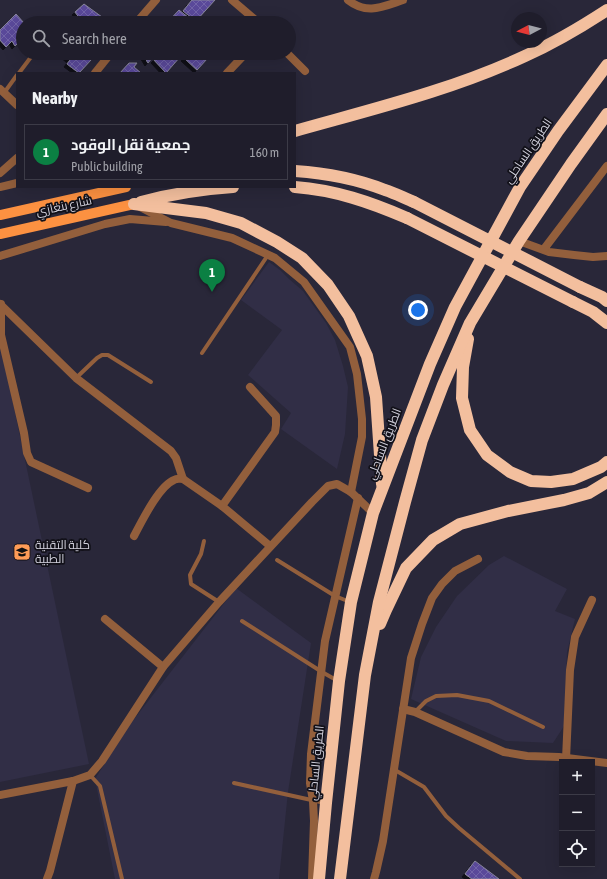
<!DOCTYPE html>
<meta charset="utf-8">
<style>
:root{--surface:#1f1d2b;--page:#2c2a37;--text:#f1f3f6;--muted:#a1a2a9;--line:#3c3b47;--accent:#0b8043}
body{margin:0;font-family:"Asap Condensed",Cairo,sans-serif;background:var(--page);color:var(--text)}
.controls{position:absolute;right:12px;bottom:12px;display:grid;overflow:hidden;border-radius:0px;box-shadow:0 4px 16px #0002}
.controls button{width:36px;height:36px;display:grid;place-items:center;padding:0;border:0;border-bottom:1px solid var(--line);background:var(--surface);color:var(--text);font:20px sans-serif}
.compass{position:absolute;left:511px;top:12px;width:36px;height:36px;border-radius:50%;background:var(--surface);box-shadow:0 4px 16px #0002;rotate:263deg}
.you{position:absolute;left:418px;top:310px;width:14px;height:14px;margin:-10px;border:3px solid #fff;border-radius:50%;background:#1a73e8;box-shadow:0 0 0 6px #1a73e833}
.badge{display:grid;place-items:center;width:26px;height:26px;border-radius:50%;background:var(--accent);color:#fff;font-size:13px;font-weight:700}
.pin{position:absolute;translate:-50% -33px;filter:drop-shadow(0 1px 2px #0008)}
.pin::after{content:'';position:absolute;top:21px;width:14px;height:12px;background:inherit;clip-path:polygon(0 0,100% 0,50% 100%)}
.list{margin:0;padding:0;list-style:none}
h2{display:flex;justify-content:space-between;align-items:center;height:52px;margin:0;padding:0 16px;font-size:17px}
h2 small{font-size:13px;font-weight:400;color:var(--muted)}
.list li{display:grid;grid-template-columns:26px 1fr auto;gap:12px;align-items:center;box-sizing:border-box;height:56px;margin:0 8px 8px;padding:0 8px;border:1px solid var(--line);border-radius:0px}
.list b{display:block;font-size:15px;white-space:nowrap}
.list p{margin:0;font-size:13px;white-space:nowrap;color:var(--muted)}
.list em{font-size:13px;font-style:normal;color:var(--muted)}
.icon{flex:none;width:22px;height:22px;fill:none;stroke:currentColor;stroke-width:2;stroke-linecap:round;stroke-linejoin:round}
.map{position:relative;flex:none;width:607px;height:879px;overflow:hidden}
.search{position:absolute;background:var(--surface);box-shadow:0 4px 16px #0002;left:16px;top:16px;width:280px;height:44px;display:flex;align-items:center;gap:10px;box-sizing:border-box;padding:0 14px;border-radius:22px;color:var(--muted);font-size:15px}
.panel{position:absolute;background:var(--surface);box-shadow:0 4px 16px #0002;left:16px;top:72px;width:280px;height:116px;border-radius:0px}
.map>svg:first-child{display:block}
</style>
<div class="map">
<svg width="607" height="879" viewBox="0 0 607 879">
<defs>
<pattern id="building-cross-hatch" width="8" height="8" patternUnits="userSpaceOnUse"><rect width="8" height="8" fill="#5a4a9a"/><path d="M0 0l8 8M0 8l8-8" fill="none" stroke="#7163a8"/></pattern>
<filter id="shadow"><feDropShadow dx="-3" dy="3" stdDeviation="0" flood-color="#0009"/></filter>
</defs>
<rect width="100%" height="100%" fill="#292739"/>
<g fill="#312e46">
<polygon points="269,262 280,270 289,279 303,291 326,323 335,340 343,366 348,387 345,434 337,469 281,429 291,413 248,375 282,330 241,300"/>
<polygon points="0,341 89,764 0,782"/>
<polygon points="504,556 567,589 555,611 575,619 567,652 564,726 553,743 506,741 411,699 421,657 436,627 457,596 489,565"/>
<polygon points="236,588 311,643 288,792 279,879 115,879 95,779 128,727"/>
</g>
<g fill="url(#building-cross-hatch)" stroke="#86849a" filter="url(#shadow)">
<polygon points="192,0 215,0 196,21 183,11"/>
<polygon points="84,4 102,17 97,23 83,23 75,12"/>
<polygon points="179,10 195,23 167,23"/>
<polygon points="16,14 24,23 23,23 23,38 15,46 12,41 6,47 0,40 0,30"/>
<polygon points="62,53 83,53 91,60 79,73 67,64 70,60"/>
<polygon points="142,53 156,53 148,63"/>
<polygon points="161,53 174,53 180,57 166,73 154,60"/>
<polygon points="188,53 202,53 207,59 197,70 184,58"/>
<polygon points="129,63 137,63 134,67 141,73 120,73"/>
<polygon points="475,861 499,879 472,879 465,874"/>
</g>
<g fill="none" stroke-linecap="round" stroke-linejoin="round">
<g stroke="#935f3c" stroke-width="4">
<polyline points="19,73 34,53"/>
<polyline points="4,93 17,75"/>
<polyline points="202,353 268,255"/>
<polyline points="76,378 97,358 102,355 108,355 151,382"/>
<polyline points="204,541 201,554 190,575 191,584 219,602"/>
<polyline points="277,560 335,596 350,602"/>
<polyline points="242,621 322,672 338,681"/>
<polyline points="415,712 426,701 436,696 457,695 489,701 543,727"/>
<polyline points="395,770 424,787 446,816 459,828 520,879"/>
<polyline points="90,775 100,786 122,879"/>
<polyline points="234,783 325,803"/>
</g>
<g stroke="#935f3c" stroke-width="8">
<polyline points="232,0 259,23"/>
<path d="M348,0C367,15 382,7 403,0"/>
<polyline points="136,23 156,0"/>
<polyline points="287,53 305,71"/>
<polyline points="95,73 111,53"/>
<polyline points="227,73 246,53"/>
<polyline points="0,89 17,105"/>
<polyline points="0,173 17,158"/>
<polyline points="0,187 17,183"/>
<polyline points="140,207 171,223 232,238 275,258 304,282 350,347 357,374 362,419 362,437 351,492"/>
<polyline points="519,241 549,252 574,255 593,257 607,256"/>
<polyline points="544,249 607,166"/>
<polyline points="0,256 105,224 130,219 166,222"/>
<polyline points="0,304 76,378 171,451 176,458 183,479"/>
<polyline points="1,304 1,335 24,433 27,453 31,462 88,488"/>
<polyline points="222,506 275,432 276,425 276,416 250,387"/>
<path d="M134,536C142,521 159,486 174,480C177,478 180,479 183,479L222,506L270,546"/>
<polyline points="105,619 163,667"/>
<polyline points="403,709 415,712 504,752 527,756 559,757 607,763"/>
<polyline points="566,759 570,670 575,637 592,600"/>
<polyline points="0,795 73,781 90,775 102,761 163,667 219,602 312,502 328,486 337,484 351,492 373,513"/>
<polyline points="47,879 50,871 73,781"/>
<polyline points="312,879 314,821 313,801 310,783 311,754 325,641 358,498"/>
<polyline points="374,879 376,872 383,841 411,658 422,624 432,598 442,584 455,571 478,559"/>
</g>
<g stroke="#fc9141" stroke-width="10">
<polyline points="0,215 126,187"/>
<polyline points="0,234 134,204"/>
</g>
<g stroke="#f3bf9e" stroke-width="12">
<path d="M295,131C373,109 452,90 525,56C554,43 581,27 607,10"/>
<path d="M295,171C325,173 357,179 385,190C395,193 404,198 414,202"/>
<path d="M295,187C335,190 370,202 407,218"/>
<path d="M141,202C171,194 202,189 233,187"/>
<polyline points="134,204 206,213 241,223 277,242 302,258 328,285 349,316 367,356 376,397 382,484"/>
<polyline points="580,287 602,297 607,301"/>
<polyline points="573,302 593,312 607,323"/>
<polyline points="468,339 463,367 462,398 470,430 487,455 510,472 531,481 551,482 573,479 601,467 607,462"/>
<polyline points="380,624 386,610 406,568 433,540 460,524 508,511 564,500 589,493 607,482"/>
<polyline points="319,879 326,803 339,681 351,602 373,513 430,364 455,307 520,187 558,131 607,65"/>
<polyline points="340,879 365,675 379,602 405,502 422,440 443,385 470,323 519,241 571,164 607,114"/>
</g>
<g stroke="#f3bf9e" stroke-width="12">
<polyline points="414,202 580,287"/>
<polyline points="407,218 573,302"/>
</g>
</g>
<defs>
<g id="university-square" transform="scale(0.9)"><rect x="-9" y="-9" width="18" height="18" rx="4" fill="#fe9c57" stroke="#121119"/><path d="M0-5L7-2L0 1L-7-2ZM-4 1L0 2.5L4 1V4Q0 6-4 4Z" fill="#111"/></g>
</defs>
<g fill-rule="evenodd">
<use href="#university-square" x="22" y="552"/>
</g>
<g text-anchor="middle" stroke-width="3.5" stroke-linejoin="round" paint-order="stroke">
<g font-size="12" fill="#d2d1dd" stroke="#121119">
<text transform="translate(528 151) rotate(-56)" y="4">الطريق الساحلي</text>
<text transform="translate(64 206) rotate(-12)" y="4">شارع بنغازي</text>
<text transform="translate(384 444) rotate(-69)" y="4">الطريق الساحلي</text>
<text transform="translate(316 763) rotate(-84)" y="4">الطريق الساحلي</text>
</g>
<g font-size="12" fill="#d2d1dd" stroke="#121119" text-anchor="start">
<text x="35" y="549">كلية التقنية<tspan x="35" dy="14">الطبية</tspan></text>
</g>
</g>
</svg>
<div class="controls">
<button>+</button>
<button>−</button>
<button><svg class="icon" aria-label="locate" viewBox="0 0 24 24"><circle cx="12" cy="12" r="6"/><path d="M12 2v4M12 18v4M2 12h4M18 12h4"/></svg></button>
</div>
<svg class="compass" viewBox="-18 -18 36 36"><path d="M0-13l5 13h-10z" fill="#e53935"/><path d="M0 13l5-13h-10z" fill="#a1a2a9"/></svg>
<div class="you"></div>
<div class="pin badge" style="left:212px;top:292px">1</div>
<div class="search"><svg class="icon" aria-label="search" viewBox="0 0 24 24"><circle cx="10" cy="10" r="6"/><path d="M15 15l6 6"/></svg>Search here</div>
<section class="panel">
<h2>Nearby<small></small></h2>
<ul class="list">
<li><span class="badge">1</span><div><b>جمعية نقل الوقود</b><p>Public building</p></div><em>160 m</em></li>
</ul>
</section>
</div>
